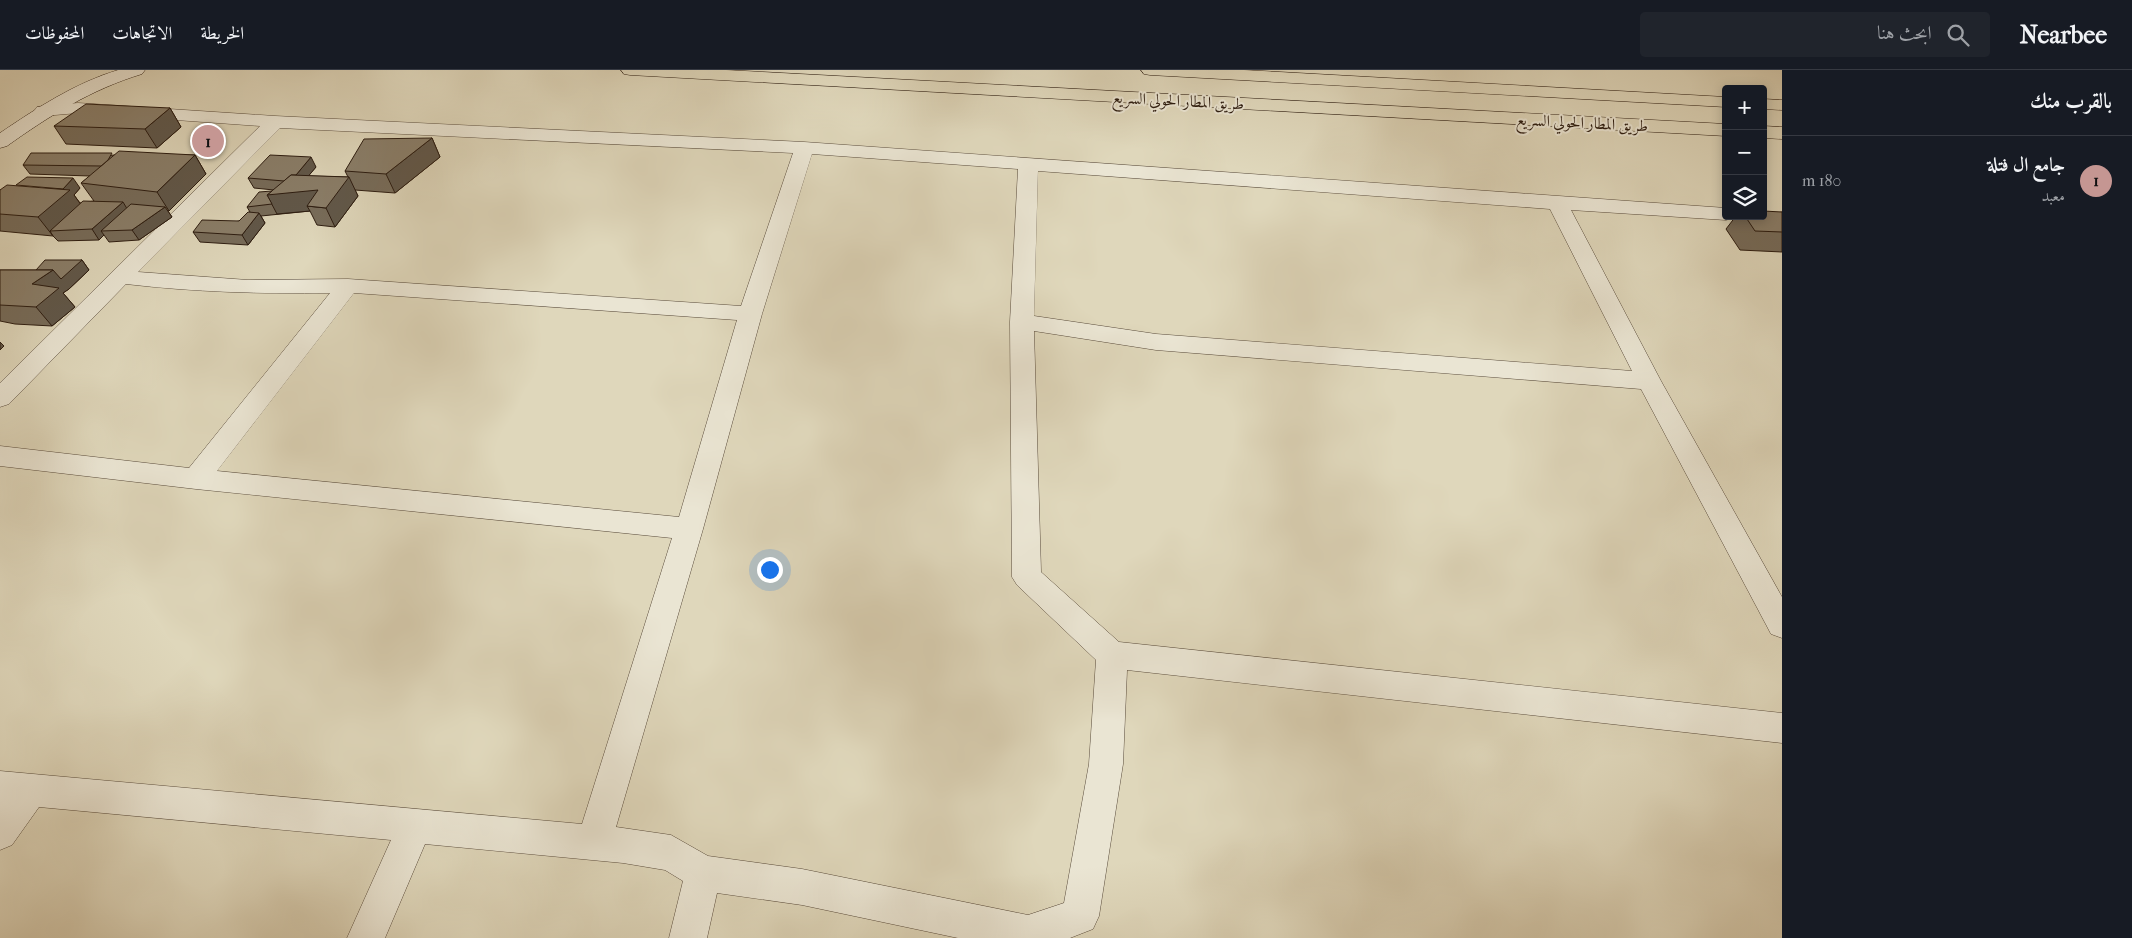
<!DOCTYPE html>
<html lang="ar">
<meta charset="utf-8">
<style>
:root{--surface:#171b24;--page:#20242c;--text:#f1f3f6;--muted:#9ea1a6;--line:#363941;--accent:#c59692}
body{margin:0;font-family:"IM FELL French Canon",Amiri,serif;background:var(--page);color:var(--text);direction:rtl}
.controls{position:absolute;right:15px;top:15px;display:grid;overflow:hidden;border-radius:5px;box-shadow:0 2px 12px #0003}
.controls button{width:45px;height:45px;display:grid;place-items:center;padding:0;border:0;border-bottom:1px solid var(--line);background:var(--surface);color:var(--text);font:25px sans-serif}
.you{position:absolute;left:769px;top:499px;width:18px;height:18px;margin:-12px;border:4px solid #fff;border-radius:50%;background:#1a73e8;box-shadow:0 0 0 8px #1a73e833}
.badge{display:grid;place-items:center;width:32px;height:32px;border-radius:50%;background:var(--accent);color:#111;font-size:16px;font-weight:700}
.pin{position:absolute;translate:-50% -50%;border:2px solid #fff;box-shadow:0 1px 5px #0006}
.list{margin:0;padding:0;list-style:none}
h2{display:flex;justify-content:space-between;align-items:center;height:65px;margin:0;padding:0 20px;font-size:21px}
h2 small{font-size:16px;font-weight:400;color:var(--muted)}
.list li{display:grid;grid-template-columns:32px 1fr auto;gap:15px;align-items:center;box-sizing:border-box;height:90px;padding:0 20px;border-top:1px solid var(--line)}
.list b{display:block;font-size:19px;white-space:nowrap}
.list p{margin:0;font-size:16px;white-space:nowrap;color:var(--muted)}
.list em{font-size:16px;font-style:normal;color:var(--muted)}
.icon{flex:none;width:28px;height:28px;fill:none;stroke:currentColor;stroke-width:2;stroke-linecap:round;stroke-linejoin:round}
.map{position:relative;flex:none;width:1782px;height:868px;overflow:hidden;direction:ltr}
header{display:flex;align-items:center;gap:30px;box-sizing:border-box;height:70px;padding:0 25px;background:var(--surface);border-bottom:1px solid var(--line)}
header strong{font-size:24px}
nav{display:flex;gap:28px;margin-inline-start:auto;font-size:18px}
.search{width:350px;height:45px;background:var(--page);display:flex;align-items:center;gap:12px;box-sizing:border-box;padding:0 18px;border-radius:5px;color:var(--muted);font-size:19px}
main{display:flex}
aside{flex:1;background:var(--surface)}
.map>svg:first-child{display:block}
</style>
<header>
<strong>Nearbee</strong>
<div class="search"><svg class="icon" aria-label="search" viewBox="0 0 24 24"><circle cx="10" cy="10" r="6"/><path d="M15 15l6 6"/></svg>ابحث هنا</div>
<nav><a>الخريطة</a><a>الاتجاهات</a><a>المحفوظات</a></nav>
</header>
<main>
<aside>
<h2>بالقرب منك<small></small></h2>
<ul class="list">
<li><span class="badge">1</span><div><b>جامع ال فتلة</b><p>معبد</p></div><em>180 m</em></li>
</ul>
</aside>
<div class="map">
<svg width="1782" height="868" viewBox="0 0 1782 868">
<rect width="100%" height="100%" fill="#dfd7bb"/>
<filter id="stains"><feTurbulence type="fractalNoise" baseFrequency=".004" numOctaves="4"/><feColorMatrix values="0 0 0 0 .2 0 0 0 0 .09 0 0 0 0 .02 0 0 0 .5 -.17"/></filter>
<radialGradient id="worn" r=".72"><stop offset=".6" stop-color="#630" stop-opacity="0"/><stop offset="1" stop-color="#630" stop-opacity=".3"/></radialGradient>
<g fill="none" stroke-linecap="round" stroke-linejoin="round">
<g stroke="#5a4c3c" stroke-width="1">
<path id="minor" d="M78,33L275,46L804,72L1726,138V146H1735L1733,148L1726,150L1571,140L1661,311L1782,527V568L1771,564L1641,319L1156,280L1034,261L1041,502L1119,572L1782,643V673L1127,600L1123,694L1099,846L1093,859L1070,868H958L802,835L717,823L707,868H669L683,811L665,800L623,793L425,774L385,868H347L391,770L39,737L12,775L0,780V701L582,754L672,468L196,419L0,396V376L189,398L330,223C262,224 194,222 126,214L9,334L0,337V313L260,56L78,43L43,46L37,45L34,41L37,37ZM280,58L793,83L741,236L348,209L248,210L138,202ZM812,84L1018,99L1010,252L1012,507L1017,515L1096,590L1089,694L1064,833L1028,845L802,799L708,786L671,765L616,757L703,459L762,244ZM1038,101L1550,139L1632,301L1156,264L1034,246ZM354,223L737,250L679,447L217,401Z"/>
</g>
<g stroke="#2d1d11" stroke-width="1">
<path id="secondary" d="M118,0H145L142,4C92,19 49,46 7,76L0,78V63C37,38 75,13 118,0Z"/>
</g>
<g stroke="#2d1d11" stroke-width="1">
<g id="trunk">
<polygon points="621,0 726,0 1726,54 1726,66 630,5 624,4"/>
<polygon points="1141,0 1244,0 1726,27 1726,37 1150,5 1144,4"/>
<polygon points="1763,29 1782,30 1782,40 1763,39"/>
<polygon points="1763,56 1782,57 1782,69 1763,68"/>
</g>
</g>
<use href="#minor" fill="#eae5d3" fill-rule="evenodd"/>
<use href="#secondary" fill="#eae5d3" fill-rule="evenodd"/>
<use href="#trunk" fill="#dfd7bb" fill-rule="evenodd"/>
</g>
<g fill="#776c5a" stroke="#2d1d11">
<polygon points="170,38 181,57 157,78 66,74 54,56"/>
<polygon points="432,68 440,87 395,123 355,120 358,126 335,157 317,155 310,141 261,146 265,153 248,175 200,172 193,162 239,151 250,142 247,137 274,120 254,118 248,108 316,97 308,106 348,107 345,101"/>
<polygon points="114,85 195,85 206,104 169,141 168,141 172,147 139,170 109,172 104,165 99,170 58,171 53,166 0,161 0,120 80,118 74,125 80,133 94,131 81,113 90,106 30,104 23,95"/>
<polygon points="1782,142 1782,182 1740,180 1726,159 1736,146 1763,146"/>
<polygon points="82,190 89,200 69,219 63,223 75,237 52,256 15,254 0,251 0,200 36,200"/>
</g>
<g fill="#61584a" stroke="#2d1d11">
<polygon points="170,38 181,57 157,78 145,59"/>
<polygon points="432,68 440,87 395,123 386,104"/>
<polygon points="195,85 206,104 169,141 157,122"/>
<polygon points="311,87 316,97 296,121 291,111"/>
<polygon points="349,107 358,126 335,157 326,138 307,136 310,141 277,144 267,125"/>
<polygon points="73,108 80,118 74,125 84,139 50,161 53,166 38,147"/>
<polygon points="123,132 129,142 101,161 104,165 99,170 92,159"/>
<polygon points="165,137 172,147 139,170 132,160"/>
<polygon points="259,143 265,153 248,175 242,165"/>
<polygon points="82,190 89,200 69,219 63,223 75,237 52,256 36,237 32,214 53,200"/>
<polygon points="0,272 4,276 0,280"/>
</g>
<g fill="#8a7e69" stroke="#2d1d11">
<polygon points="86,34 170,38 145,59 54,56"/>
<polygon points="432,68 386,104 345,101 364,69"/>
<polygon points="119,81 195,85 157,122 81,113"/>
<polygon points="31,83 112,83 108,90 101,96 23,95"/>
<polygon points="270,85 311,87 296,105 291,105 284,111 248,108"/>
<polygon points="291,105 349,107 326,138 307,136 318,120 267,125"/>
<polygon points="27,107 73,108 63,119 16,115"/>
<polygon points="7,115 70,120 38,147 0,144 0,120"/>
<polygon points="272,121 267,125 272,134 247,137 259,122"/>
<polygon points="83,131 123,132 92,159 50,161"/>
<polygon points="131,134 165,137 132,160 101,161"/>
<polygon points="1763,141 1782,142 1782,162 1755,161 1745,146 1763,146"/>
<polygon points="248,142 259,143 242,165 193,162 202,150 239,151"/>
<polygon points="45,190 82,190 61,209 53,200 36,200"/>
<polygon points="0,200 53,200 32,214 59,218 36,237 0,235"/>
</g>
<g text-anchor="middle" stroke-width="4" stroke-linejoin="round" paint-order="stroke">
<g font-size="16" fill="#2d1d11" stroke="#eae5d3">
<text transform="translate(1178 30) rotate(3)" y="6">طريق المطار الحولي السريع</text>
<text transform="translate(1582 52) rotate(3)" y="6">طريق المطار الحولي السريع</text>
</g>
</g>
<rect width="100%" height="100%" filter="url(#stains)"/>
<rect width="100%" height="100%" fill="url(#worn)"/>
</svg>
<div class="controls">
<button>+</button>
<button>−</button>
<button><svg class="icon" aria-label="layers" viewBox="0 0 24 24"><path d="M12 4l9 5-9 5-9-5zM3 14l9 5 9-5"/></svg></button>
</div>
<div class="you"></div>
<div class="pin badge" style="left:208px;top:71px">1</div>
</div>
</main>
